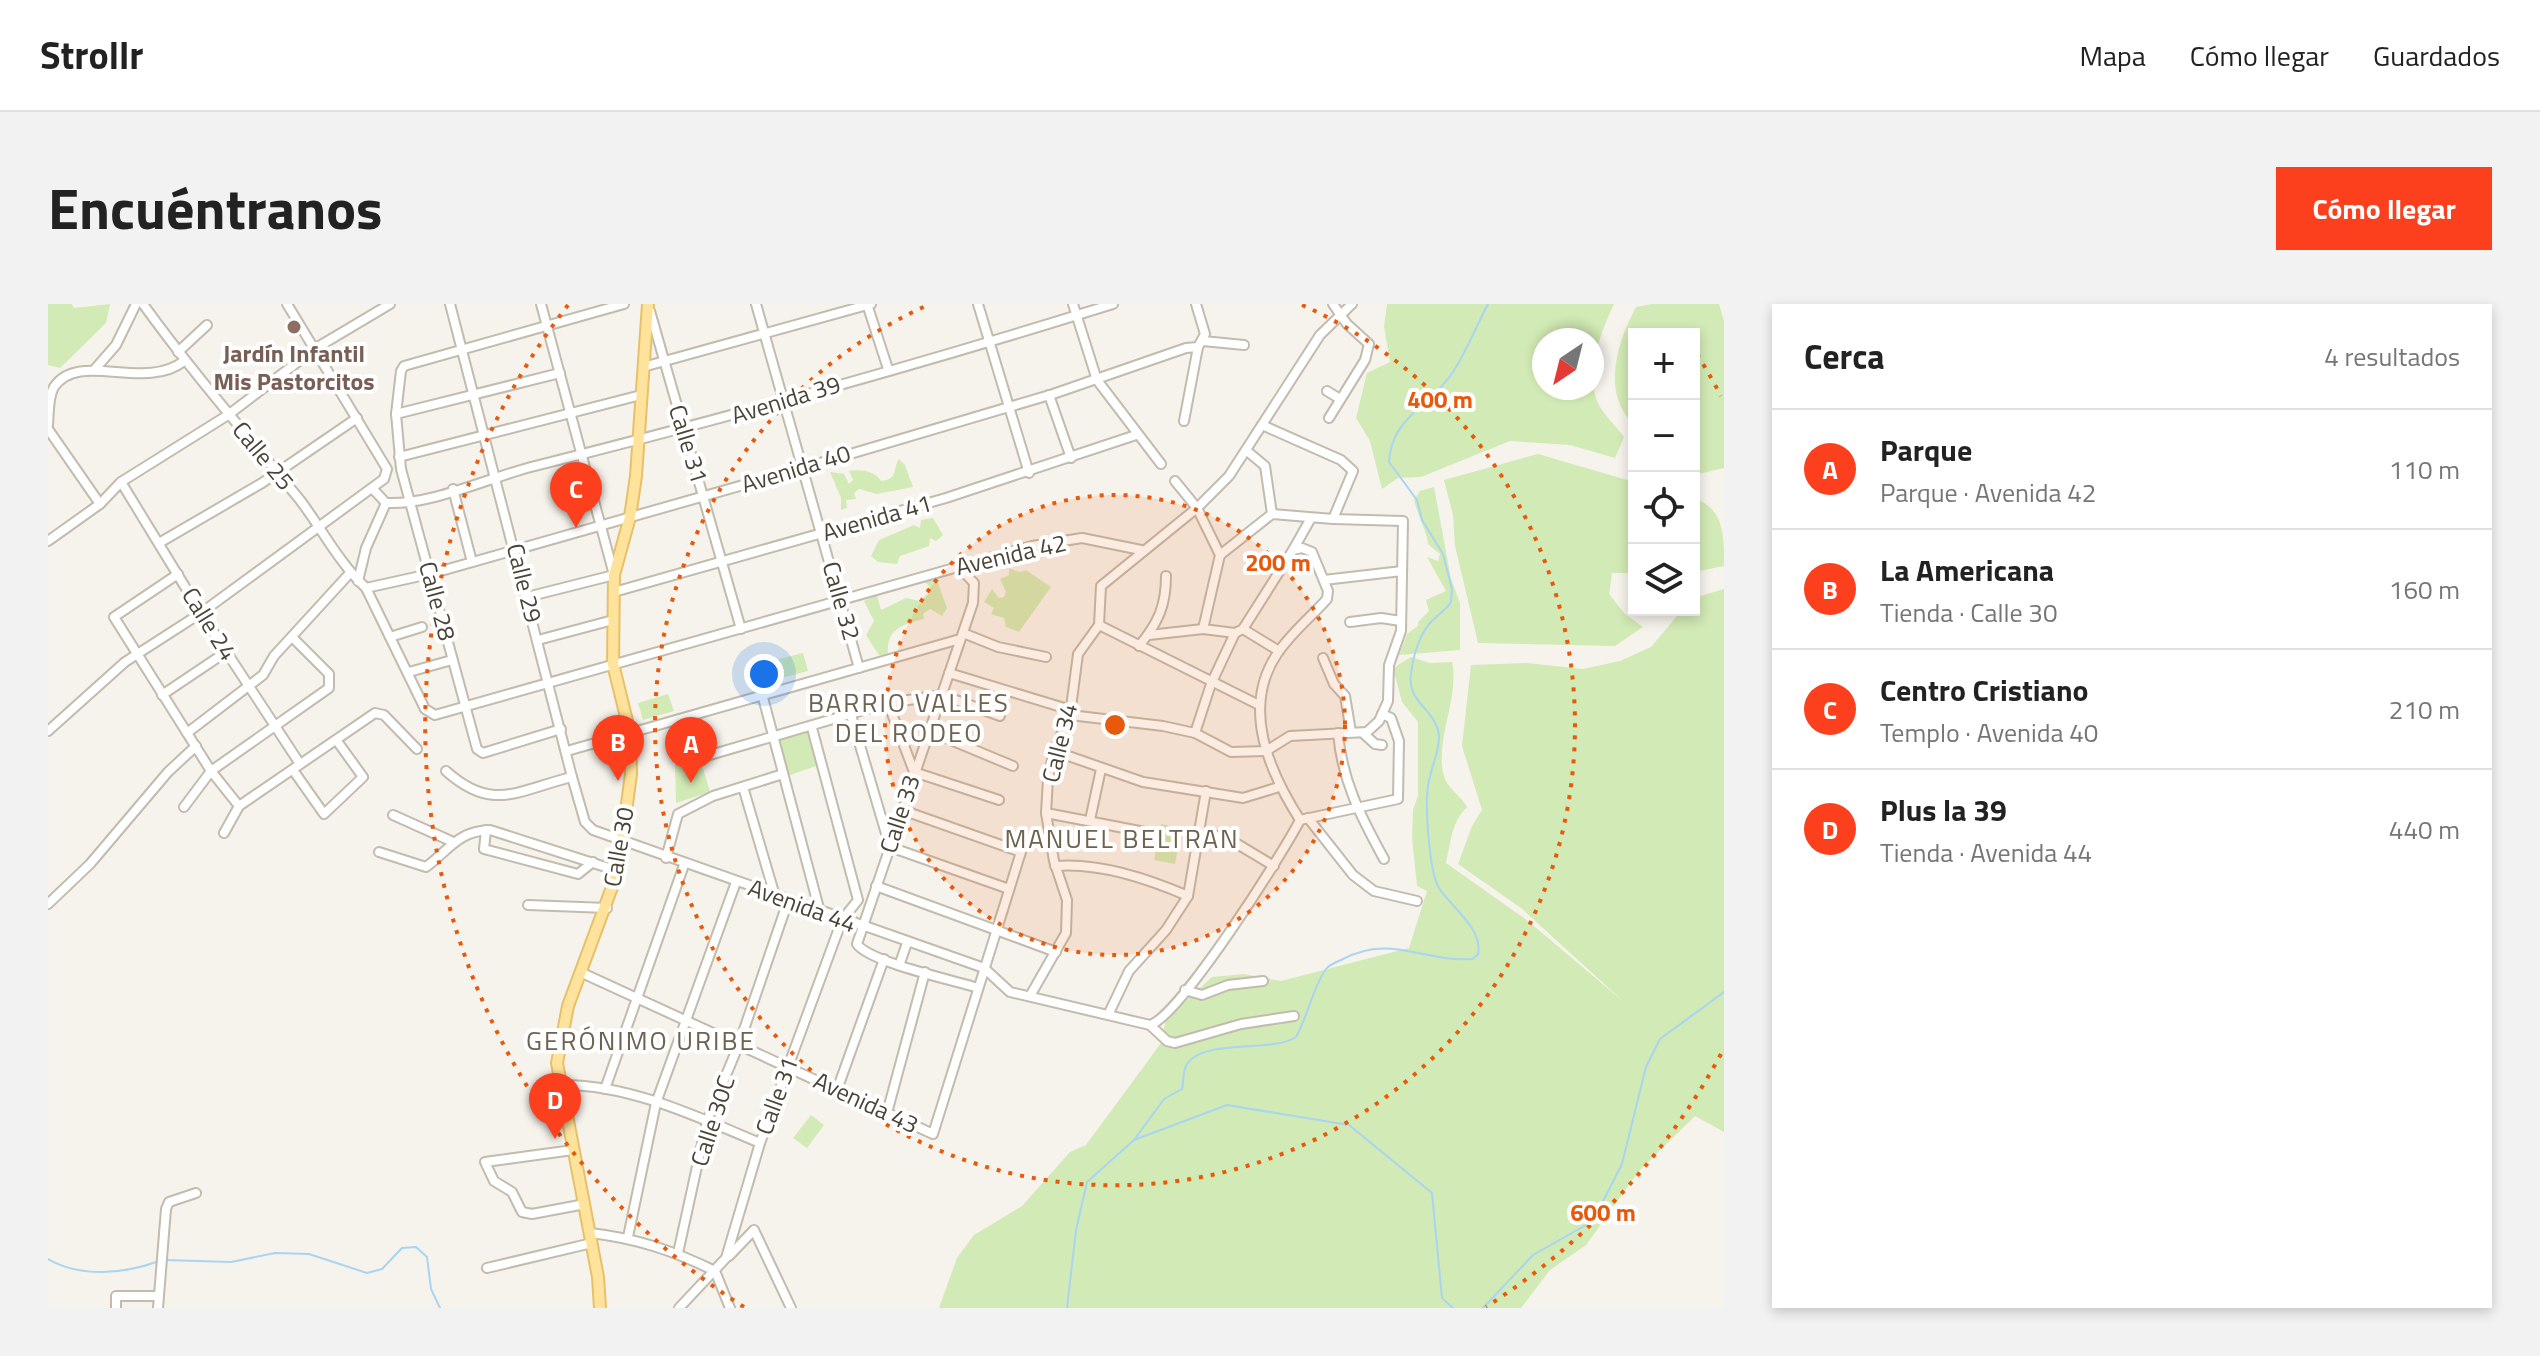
<!DOCTYPE html>
<html lang="es">
<meta charset="utf-8">
<style>
:root{--surface:#fff;--page:#f2f2f2;--text:#222;--muted:#767676;--line:#e0e0e0;--accent:#fc3f1d}
body{margin:0;font-family:"Titillium Web",sans-serif;background:var(--page);color:var(--text)}
.controls{position:absolute;right:24px;top:24px;display:grid;overflow:hidden;border-radius:0px;box-shadow:0 4px 12px #0003}
.controls button{width:72px;height:72px;display:grid;place-items:center;padding:0;border:0;border-bottom:2px solid var(--line);background:var(--surface);color:var(--text);font:40px sans-serif}
.compass{position:absolute;left:1484px;top:24px;width:72px;height:72px;border-radius:50%;background:var(--surface);box-shadow:0 4px 12px #0003;rotate:215deg}
.you{position:absolute;left:716px;top:370px;width:28px;height:28px;margin:-20px;border:6px solid #fff;border-radius:50%;background:#1a73e8;box-shadow:0 0 0 12px #1a73e833}
.badge{display:grid;place-items:center;width:52px;height:52px;border-radius:50%;background:var(--accent);color:#fff;font-size:26px;font-weight:700}
.pin{position:absolute;translate:-50% -66px;filter:drop-shadow(0 2px 4px #0008)}
.pin::after{content:'';position:absolute;top:42px;width:28px;height:24px;background:inherit;clip-path:polygon(0 0,100% 0,50% 100%)}
.list{margin:0;padding:0;list-style:none}
h2{display:flex;justify-content:space-between;align-items:center;height:104px;margin:0;padding:0 32px;font-size:34px}
h2 small{font-size:26px;font-weight:400;color:var(--muted)}
.list li{display:grid;grid-template-columns:52px 1fr auto;gap:24px;align-items:center;box-sizing:border-box;height:120px;padding:0 32px;border-top:2px solid var(--line)}
.list b{display:block;font-size:30px;white-space:nowrap}
.list p{margin:0;font-size:26px;white-space:nowrap;color:var(--muted)}
.list em{font-size:26px;font-style:normal;color:var(--muted)}
.icon{flex:none;width:44px;height:44px;fill:none;stroke:currentColor;stroke-width:2;stroke-linecap:round;stroke-linejoin:round}
.map{position:relative;flex:none;width:1676px;height:1004px;overflow:hidden;border-radius:0px}
header{display:flex;align-items:center;gap:48px;box-sizing:border-box;height:112px;padding:0 40px;background:var(--surface);border-bottom:2px solid var(--line)}
header strong{font-size:38px}
nav{display:flex;gap:44px;margin-inline-start:auto;font-size:28px}
.intro{display:flex;align-items:center;justify-content:space-between;box-sizing:border-box;height:192px;padding:0 48px}
h1{margin:0;font-size:56px}
.button{padding:20px 36px;border-radius:0px;background:var(--accent);color:#fff;font-size:28px;font-weight:700}
main{display:flex;gap:48px;padding:0 48px}
aside{flex:1;background:var(--surface);border-radius:0px;box-shadow:0 4px 12px #0003}
.map>svg:first-child{display:block}
</style>
<header>
<strong>Strollr</strong>
<nav><a>Mapa</a><a>Cómo llegar</a><a>Guardados</a></nav>
</header>
<div class="intro"><h1>Encuéntranos</h1><a class="button">Cómo llegar</a></div>
<main>
<div class="map">
<svg width="1676" height="1004" viewBox="0 0 1676 1004">
<rect width="100%" height="100%" fill="#f6f3ec"/>
<g fill="#d2eab5" fill-rule="evenodd">
<polygon points="0,0 24,0 26,4 62,0 58,19 12,64 0,61"/>
<path d="M1339,0H1566C1553,27 1538,67 1549,97C1554,109 1568,122 1576,133L1567,154L1522,141L1462,137L1373,173L1350,174L1334,185L1322,137L1308,114L1319,69L1342,58L1336,23ZM1496,36H1544V84H1496Z"/>
<path d="M1604,0H1671L1676,17V164L1646,171V30H1586V121C1553,88 1569,39 1588,3Z"/>
<polygon points="1490,150 1586,178 1586,269 1564,269 1561,290 1576,309 1595,323 1567,342 1430,339 1407,242 1405,211 1396,176"/>
<path d="M851,155L857,161L865,183L829,190L811,185L806,189L808,195L798,196L799,204L793,206V194L782,168L796,170L801,180L805,176L801,167C813,165 827,167 833,177C851,175 844,166 851,155Z"/>
<path d="M1386,183L1403,275L1412,299V346L1351,351L1359,330L1370,322V318L1381,307L1378,296L1398,287L1379,253L1390,257L1392,250L1380,240C1380,231 1369,209 1366,196L1372,187Z"/>
<path d="M1646,194C1676,205 1676,230 1676,262L1646,268Z"/>
<polygon points="885,214 895,231 888,237 882,234 881,242 852,252 849,260 830,258 823,252 831,236 866,221 872,224 873,216"/>
<polygon points="961,264 971,268 978,266 1003,283 971,328 958,323 956,314 943,310 946,304 936,298 944,285 951,294 956,293 958,288 952,275 961,271"/>
<path d="M888,274L899,304L894,312L882,305L875,310L876,315C853,321 838,325 840,351H831L818,331L826,317L816,297L829,291L833,306L858,294L872,297L880,291L882,283L876,277Z"/>
<path d="M1676,285V828L1647,812L1591,867L1538,941L1502,966L1473,1004H891L909,954L926,931L974,902L1022,848L1038,841L1113,739L1118,715L1164,673L1196,670L1233,677L1361,644L1379,587L1369,582L1364,533L1365,506L1370,492V418L1354,398L1345,364L1363,353L1382,359L1404,358C1412,393 1386,437 1396,472C1399,484 1413,492 1419,503C1403,519 1403,538 1398,559L1480,617L1577,699L1473,604L1410,560L1424,522L1434,506L1414,442L1423,361L1479,359L1535,365L1572,357L1603,343L1634,306H1646V294Z"/>
<polygon points="755,349 760,367 729,375 724,357"/>
<polygon points="620,390 626,407 595,416 590,399"/>
<polygon points="763,427 771,461 739,472 727,436"/>
<polygon points="651,451 662,488 628,499 627,458"/>
<polygon points="1113,520 1134,524 1127,560 1106,556"/>
<polygon points="763,811 776,821 759,844 745,834"/>
</g>
<g fill="none" stroke-linecap="round" stroke-linejoin="round">
<g stroke="#a9d4f2" stroke-width="2">
<path d="M1086,836L1116,795L1134,785C1136,777 1134,768 1139,760C1156,734 1225,749 1248,733C1260,712 1264,685 1278,665C1281,661 1288,658 1293,656C1343,629 1376,659 1425,655L1430,650C1435,624 1403,603 1391,584C1381,568 1377,501 1380,482C1382,466 1391,449 1391,434C1391,407 1358,399 1363,370C1365,352 1372,327 1386,315C1392,309 1398,306 1403,298L1404,285L1395,250L1374,216L1369,196L1341,158C1343,113 1383,102 1405,68C1419,46 1428,23 1440,0"/>
<path d="M0,955C33,974 76,970 111,957"/>
<polyline points="117,956 183,958 227,949 261,950 319,969 334,965 354,944 368,943 379,953 383,985 392,1004"/>
<polyline points="1019,1004 1028,926 1039,878 1086,836 1179,801 1301,821 1384,889 1394,994 1405,1004"/>
<polyline points="1435,1004 1485,951 1545,917 1574,860 1598,763 1612,735 1676,688"/>
</g>
<g stroke="#c2bbae" stroke-width="12">
<g id="minor">
<path d="M95,0C144,68 199,131 252,196C274,225 291,259 318,284L386,269L755,164L1005,90L1138,44L1150,43"/>
<polyline points="402,0 524,473 537,518 545,526 936,664 962,688 1102,721 1119,737 1127,739 1193,720 1246,712"/>
<polyline points="708,0 811,364"/>
<polyline points="819,0 840,65"/>
<polyline points="930,0 981,169"/>
<polyline points="1025,0 1049,76 1113,160"/>
<polyline points="602,7 693,325"/>
<polyline points="1155,37 1196,41"/>
<polyline points="130,48 159,21"/>
<polyline points="595,63 823,0"/>
<polyline points="47,65 68,41 88,0"/>
<polyline points="1279,87 1292,95"/>
<polyline points="1001,91 1023,154"/>
<polyline points="348,110 512,69"/>
<polyline points="1281,114 1317,56 1321,40 1299,20 1285,0"/>
<polyline points="1136,117 1150,43 1157,30 1148,0"/>
<path d="M0,121C1,110 0,93 6,83C31,46 96,88 136,57"/>
<polyline points="0,125 52,200"/>
<polyline points="1199,147 1217,162 1224,210"/>
<polyline points="351,153 593,91"/>
<polyline points="1127,177 1149,204 1172,251 1155,325 1187,329 1163,380 1147,429"/>
<polyline points="73,178 153,309 252,460"/>
<path d="M324,184L338,199C384,201 437,175 483,163C679,114 873,60 1065,0"/>
<polyline points="405,185 424,258"/>
<polyline points="0,237 52,200 73,178 180,111 268,44 342,0"/>
<polyline points="111,239 214,179 309,114"/>
<polyline points="1245,246 1263,214"/>
<polyline points="1172,251 1224,210 1285,215"/>
<path d="M913,265L926,279L925,299L809,640C821,658 905,676 930,684"/>
<polyline points="130,270 66,313 163,467 191,502"/>
<polyline points="1276,276 1354,267"/>
<polyline points="310,277 318,244 338,199"/>
<polyline points="318,284 377,405 387,411 984,242 1034,234 1093,246"/>
<polyline points="566,288 898,194 1088,131"/>
<polyline points="479,293 566,271 493,0"/>
<polyline points="1302,318 1333,314 1353,317"/>
<polyline points="1051,321 1211,401"/>
<polyline points="1195,325 1231,347"/>
<polyline points="915,329 950,343 998,353"/>
<polyline points="1101,331 1155,325"/>
<polyline points="342,333 374,323"/>
<polyline points="490,336 565,316"/>
<path d="M1091,342C1110,319 1118,302 1118,272"/>
<polyline points="1275,354 1286,380 1297,392 1303,428"/>
<polyline points="361,368 404,356"/>
<polyline points="901,369 1023,406"/>
<polyline points="714,390 772,608"/>
<polyline points="114,391 178,348"/>
<polyline points="840,399 866,468 951,496"/>
<polyline points="803,411 842,543 961,585"/>
<polyline points="1022,411 1115,422 1147,429 1183,448 1218,447 1242,432 1319,428 1331,417 1340,397 1341,361 1353,327 1355,217 1285,215 1305,167 1293,156 1214,121"/>
<polyline points="513,425 435,449 429,445 353,165 348,110 353,67 356,62 576,0"/>
<polyline points="0,427 77,358 153,309 336,175 339,165 239,0"/>
<polyline points="881,427 965,462"/>
<polyline points="139,429 215,371 226,352 302,269"/>
<path d="M1290,429C1294,477 1313,513 1336,555"/>
<polyline points="1315,429 1327,440 1334,441"/>
<polyline points="519,447 912,335"/>
<polyline points="1006,447 1095,478 1195,494 1231,483"/>
<polyline points="655,453 840,399 894,391 952,412"/>
<polyline points="245,466 276,510 315,473 289,437"/>
<path d="M398,467C445,509 470,486 524,473"/>
<polyline points="695,483 727,592"/>
<polyline points="136,503 163,467 281,384 281,370 245,334"/>
<polyline points="998,509 1097,528"/>
<polyline points="345,511 403,537"/>
<polyline points="1260,514 1305,571 1326,587 1369,597"/>
<polyline points="1042,516 1053,465"/>
<polyline points="1252,516 1350,495 1351,437 1343,414 1334,410"/>
<polyline points="438,526 436,545 530,570 545,558"/>
<polyline points="1151,526 1186,538 1226,562"/>
<polyline points="176,529 191,502 327,409 336,411 369,445"/>
<path d="M331,548L378,563C401,546 410,527 442,526L570,567"/>
<polyline points="618,554 630,510 665,492 735,470"/>
<path d="M1007,562C1051,558 1101,575 1140,592"/>
<polyline points="828,582 1008,648"/>
<polyline points="0,600 42,560 120,468 148,442"/>
<polyline points="480,601 559,604"/>
<polyline points="852,659 859,639"/>
<polyline points="532,668 885,830 973,548 854,506"/>
<polyline points="1137,686 1154,691 1180,681 1215,677"/>
<polyline points="982,692 1018,629 1019,596 1006,557 998,509 1000,475 1006,447 1022,411 1030,350 1051,321 1053,282 1149,204 1181,172 1272,31 1304,0"/>
<polyline points="1061,709 1081,667 1118,626 1140,592 1158,487"/>
<path d="M1102,721C1132,712 1234,551 1252,516C1221,467 1193,404 1229,350C1242,330 1263,313 1279,295L1280,287L1264,248L1254,244L1245,246L1195,325L1187,329"/>
<path d="M511,781C579,779 650,813 712,839"/>
<polyline points="557,785 636,561"/>
<polyline points="789,786 836,655"/>
<polyline points="839,809 877,668"/>
<polyline points="525,846 437,858 446,877 464,888 474,908 484,910 537,900"/>
<path d="M542,929C588,934 626,947 667,967L682,1004"/>
<polyline points="580,933 608,799 688,578"/>
<polyline points="630,949 659,817 691,740 740,597"/>
<polyline points="681,952 706,926 743,1004"/>
<polyline points="439,964 544,939"/>
<polyline points="68,1004 68,992 110,992"/>
<polyline points="110,1004 118,905 121,898 148,889"/>
<polyline points="631,1004 678,954 712,839 794,616 810,596 764,424"/>
</g>
</g>
<g stroke="#e6c16a" stroke-width="14">
<polyline id="major" points="552,1004 550,973 509,759 520,702 570,567 583,470 582,429 565,360 566,271 582,213 588,172 600,0"/>
</g>
<use href="#minor" stroke="#fff" stroke-width="8"/>
<use href="#major" stroke="#ffe39c" stroke-width="10"/>
</g>
<circle cx="1067" cy="421" r="230" fill="#e8590c" fill-opacity=".12"/>
<g fill="none" stroke="#e8590c" stroke-width="4" stroke-dasharray="4 8">
<circle cx="1067" cy="421" r="230"/>
<path d="M1254 1A460 460 0 1 1 880 1"/>
<path d="M1673 750A690 690 0 0 1 1438 1003M696 1003A690 690 0 0 1 520 1M1649 50A690 690 0 0 1 1673 92"/>
</g>
<circle fill="#8d6e63" stroke="#fff" stroke-width="3" cx="246" cy="23" r="8"/>
<g text-anchor="middle" stroke-width="8" stroke-linejoin="round" paint-order="stroke">
<g font-size="24" font-weight="bold" fill="#785e54" stroke="#fff">
<text x="246" y="58">Jardín Infantil<tspan x="246" dy="28">Mis Pastorcitos</tspan></text>
</g>
<g font-size="24" fill="#4b4439" stroke="#fff">
<text transform="translate(738 96) rotate(-17)" y="8">Avenida 39</text>
<text transform="translate(640 140) rotate(73)" y="8">Calle 31</text>
<text transform="translate(215 152) rotate(50)" y="8">Calle 25</text>
<text transform="translate(748 165) rotate(-17)" y="8">Avenida 40</text>
<text transform="translate(829 214) rotate(-16)" y="8">Avenida 41</text>
<text transform="translate(963 251) rotate(-13)" y="8">Avenida 42</text>
<text transform="translate(476 279) rotate(76)" y="8">Calle 29</text>
<text transform="translate(389 297) rotate(75)" y="8">Calle 28</text>
<text transform="translate(793 297) rotate(74)" y="8">Calle 32</text>
<text transform="translate(161 320) rotate(58)" y="8">Calle 24</text>
<text transform="translate(1012 439) rotate(-76)" y="8">Calle 34</text>
<text transform="translate(852 510) rotate(-72)" y="8">Calle 33</text>
<text transform="translate(571 543) rotate(-80)" y="8">Calle 30</text>
<text transform="translate(754 602) rotate(20)" y="8">Avenida 44</text>
<text transform="translate(729 792) rotate(-70)" y="8">Calle 31</text>
<text transform="translate(818 799) rotate(25)" y="8">Avenida 43</text>
<text transform="translate(665 817) rotate(-72)" y="8">Calle 30C</text>
</g>
<g font-size="26" letter-spacing="2" fill="#6e6250" stroke="#fff">
<text x="861" y="408">BARRIO VALLES<tspan x="861" dy="30">DEL RODEO</tspan></text>
<text x="1074" y="544">MANUEL BELTRAN</text>
<text x="593" y="746">GERÓNIMO URIBE</text>
</g>
</g>
<circle cx="1067" cy="421" r="12" fill="#e8590c" stroke="#fff" stroke-width="4"/>
<g font-size="24" text-anchor="middle" font-weight="bold" fill="#e8590c" stroke="#fff" stroke-width="8" stroke-linejoin="round" paint-order="stroke">
<text x="1392" y="104">400 m</text>
<text x="1230" y="267">200 m</text>
<text x="1555" y="917">600 m</text>
</g>
</svg>
<div class="controls">
<button>+</button>
<button>−</button>
<button><svg class="icon" aria-label="locate" viewBox="0 0 24 24"><circle cx="12" cy="12" r="6"/><path d="M12 2v4M12 18v4M2 12h4M18 12h4"/></svg></button>
<button><svg class="icon" aria-label="layers" viewBox="0 0 24 24"><path d="M12 4l9 5-9 5-9-5zM3 14l9 5 9-5"/></svg></button>
</div>
<svg class="compass" viewBox="-18 -18 36 36"><path d="M0-13l5 13h-10z" fill="#e53935"/><path d="M0 13l5-13h-10z" fill="#767676"/></svg>
<div class="you"></div>
<div class="pin badge" style="left:643px;top:479px">A</div>
<div class="pin badge" style="left:570px;top:477px">B</div>
<div class="pin badge" style="left:528px;top:224px">C</div>
<div class="pin badge" style="left:507px;top:835px">D</div>
</div>
<aside>
<h2>Cerca<small>4 resultados</small></h2>
<ul class="list">
<li><span class="badge">A</span><div><b>Parque</b><p>Parque · Avenida 42</p></div><em>110 m</em></li>
<li><span class="badge">B</span><div><b>La Americana</b><p>Tienda · Calle 30</p></div><em>160 m</em></li>
<li><span class="badge">C</span><div><b>Centro Cristiano</b><p>Templo · Avenida 40</p></div><em>210 m</em></li>
<li><span class="badge">D</span><div><b>Plus la 39</b><p>Tienda · Avenida 44</p></div><em>440 m</em></li>
</ul>
</aside>
</main>
